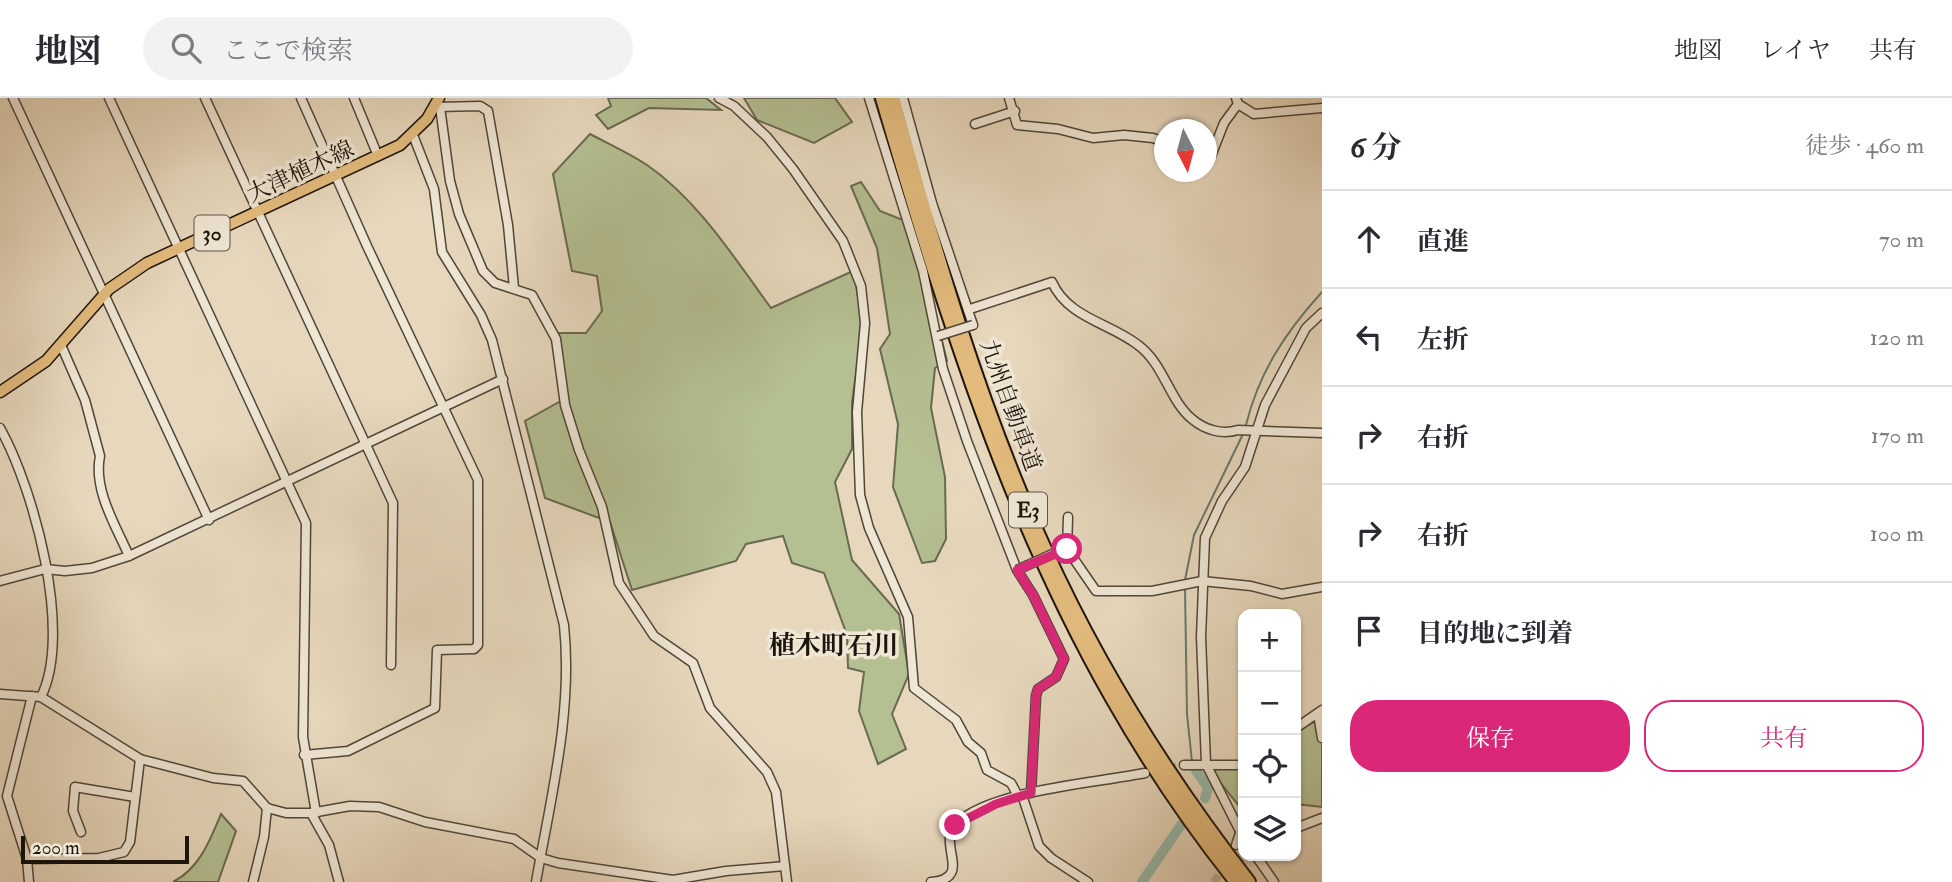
<!DOCTYPE html>
<html lang="ja">
<meta charset="utf-8">
<style>
:root{--surface:#fff;--page:#f2f2f3;--text:#2b2b33;--muted:#7c7c81;--line:#e1e1e2;--accent:#db2777}
body{margin:0;font-family:"IM FELL Double Pica","Noto Serif JP",serif;background:var(--page);color:var(--text)}
.controls{position:absolute;right:21px;bottom:21px;display:grid;overflow:hidden;border-radius:14px;box-shadow:0 2px 5px #0004}
.controls button{width:63px;height:63px;display:grid;place-items:center;padding:0;border:0;border-bottom:2px solid var(--line);background:var(--surface);color:var(--text);font:35px sans-serif}
.compass{position:absolute;left:1154px;top:21px;width:63px;height:63px;border-radius:50%;background:var(--surface);box-shadow:0 2px 5px #0004;rotate:174deg}
.scale{position:absolute;left:21px;bottom:18px;width:168px;box-sizing:border-box;padding-left:7px;border:4px solid #1e150d;border-top:0;font-size:19px;line-height:24px;white-space:nowrap;color:#1e150d;-webkit-text-stroke:5px #efe6d4;paint-order:stroke}
.stop{position:absolute;width:21px;height:21px;margin:-16px;border:5px solid #db2777;border-radius:50%;background:#fff}
.stop.end{background:#db2777;border-color:#fff;box-shadow:0 2px 7px #0008}
.list{margin:0;padding:0;list-style:none}
h2{display:flex;justify-content:space-between;align-items:center;height:91px;margin:0;padding:0 28px;font-size:30px}
h2 small{font-size:23px;font-weight:400;color:var(--muted)}
.list li{display:grid;grid-template-columns:46px 1fr auto;gap:21px;align-items:center;box-sizing:border-box;height:98px;padding:0 28px;border-top:2px solid var(--line)}
.list b{display:block;font-size:26px;white-space:nowrap}
.list em{font-size:23px;font-style:normal;color:var(--muted)}
.actions{display:flex;gap:14px;padding:21px 28px}
.actions a{flex:1;padding:16px 0;border:2px solid var(--accent);border-radius:28px;text-align:center;font-size:24px;color:var(--accent)}
.actions .main{background:var(--accent);color:#fff}
.icon{flex:none;width:38px;height:38px;fill:none;stroke:currentColor;stroke-width:2;stroke-linecap:round;stroke-linejoin:round}
.map{position:relative;flex:none;width:1322px;height:784px;overflow:hidden}
header{display:flex;align-items:center;gap:42px;box-sizing:border-box;height:98px;padding:0 35px;background:var(--surface);border-bottom:2px solid var(--line)}
header strong{font-size:33px}
nav{display:flex;gap:38px;margin-inline-start:auto;font-size:24px}
.search{width:490px;height:63px;background:var(--page);display:flex;align-items:center;gap:18px;box-sizing:border-box;padding:0 24px;border-radius:38px;color:var(--muted);font-size:26px}
main{display:flex}
aside{flex:1;background:var(--surface)}
.map>svg:first-child{display:block}
</style>
<header>
<strong>地図</strong>
<div class="search"><svg class="icon" aria-label="search" viewBox="0 0 24 24"><circle cx="10" cy="10" r="6"/><path d="M15 15l6 6"/></svg>ここで検索</div>
<nav><a>地図</a><a>レイヤ</a><a>共有</a></nav>
</header>
<main>
<div class="map">
<svg width="1322" height="784" viewBox="0 0 1322 784">
<rect width="100%" height="100%" fill="#e7d8bd"/>
<filter id="stains"><feTurbulence type="fractalNoise" baseFrequency=".00286" numOctaves="4"/><feColorMatrix values="0 0 0 0 .2 0 0 0 0 .09 0 0 0 0 .02 0 0 0 .5 -.17"/></filter>
<radialGradient id="worn" r=".72"><stop offset=".6" stop-color="#630" stop-opacity="0"/><stop offset="1" stop-color="#630" stop-opacity=".3"/></radialGradient>
<g fill="#b4bf92" stroke="#696a50" stroke-width="2">
<polygon points="608,0 706,0 721,12 649,10 608,31 596,17 611,8"/>
<polygon points="744,0 835,0 852,24 814,45 757,22"/>
<path d="M590,36C609,46 629,55 647,67C698,102 735,161 771,210L853,173L863,223L852,305V351L835,384L852,462L899,516L909,576L892,616L906,651L878,666L859,613L864,574L848,570L847,537L824,475L792,465L783,438L746,446L736,463L632,492L610,424L545,400L525,323L566,300L558,235H586L602,213L597,178L572,173L553,76Z"/>
<polygon points="861,84 880,113 913,126 947,263 935,270 931,310 945,379 946,441 935,463 922,465 893,389 898,326 880,251 890,236 877,150 851,88"/>
<polygon points="1322,619 1322,709 1296,706 1296,634"/>
<polygon points="1208,669 1243,669 1243,713"/>
<path d="M221,716L236,733L218,784H173C200,770 210,742 221,716Z"/>
</g>
<g fill="none" stroke-linecap="round" stroke-linejoin="round">
<g stroke="#67786c" stroke-width="2">
<path d="M1246,327C1259,274 1285,235 1322,194"/>
<polyline points="1185,482 1194,437 1243,336"/>
<polyline points="1185,491 1187,616 1192,664"/>
</g>
<g stroke="#97baac" stroke-width="10">
<polyline points="1193,668 1208,690 1205,700"/>
<polyline points="1142,784 1181,727"/>
</g>
<g stroke="#bfb19a" stroke-width="8" stroke-dasharray="8 4" stroke-linecap="butt">
<polyline points="1145,675 1184,667"/>
<polyline points="1214,784 1226,765"/>
</g>
<g stroke="#504639" stroke-width="11">
<g id="minor">
<polyline points="13,0 209,422"/>
<polyline points="109,0 306,425 303,639 316,715"/>
<polyline points="205,0 393,405 391,567"/>
<polyline points="301,0 367,148 478,382 478,547 474,551 437,552 435,610 348,653 304,657"/>
<polyline points="354,0 378,58"/>
<polyline points="719,0 734,8 767,39 793,71 843,143 861,188 865,225 857,314 860,397 869,430 908,519 914,590 956,622 968,644 981,655 987,672 1011,685 1018,698"/>
<polyline points="869,0 923,173 943,271 967,343 1017,472 1033,497 1064,561 1056,579 1038,591 1036,598 1031,695"/>
<polyline points="903,0 932,105 973,227"/>
<polyline points="1009,0 1017,27 1058,31 1093,40 1124,37 1153,40 1164,44"/>
<polyline points="1238,6 1254,16 1322,10"/>
<polyline points="437,9 480,8 488,13 508,127 514,190"/>
<polyline points="440,9 450,83 459,116 483,173 495,185 532,197 556,241 565,307 579,352 602,409 619,485 654,538 693,565 710,610 767,674 776,694 787,784"/>
<polyline points="975,26 1015,13"/>
<path d="M413,37L434,91L442,154L481,217L492,242L564,527C573,613 551,699 536,784"/>
<polyline points="1206,59 1211,58 1224,25 1238,6 1236,0"/>
<path d="M970,211L1052,184C1068,220 1110,225 1138,247C1164,266 1169,302 1192,321C1205,332 1222,337 1238,332L1322,335"/>
<path d="M61,247L85,302L100,358C93,392 116,428 129,458"/>
<path d="M0,330C34,391 73,535 41,599"/>
<polyline points="1068,419 1067,451 1096,493 1152,493 1202,483 1251,488 1282,496 1322,489"/>
<polyline points="0,483 45,471 65,473 92,470 129,458 503,281"/>
<polyline points="0,596 41,599 140,661 213,680 243,683 267,710 286,715 311,715 350,708 379,709 425,724 514,741 541,760 558,765 673,782 726,773 785,768"/>
<polyline points="1318,616 1322,640"/>
<polyline points="1296,630 1322,612"/>
<polyline points="1184,667 1243,667"/>
<polyline points="1022,697 1039,748 1051,760 1088,784"/>
<polyline points="311,715 329,747 339,784"/>
<polyline points="1296,730 1322,720"/>
<polyline points="81,734 73,713 75,689 135,699"/>
<polyline points="1243,739 1206,666 1201,539 1205,440 1222,403 1245,369 1265,307 1306,230 1322,215"/>
<polyline points="1236,747 1243,726"/>
<polyline points="1256,758 1274,784"/>
<polyline points="27,761 99,760 124,754 130,744 140,661"/>
<polyline points="29,784 27,761 7,698 32,598"/>
<polyline points="253,784 264,739 267,710"/>
<path d="M931,784C975,780 935,746 957,725C992,692 1096,685 1145,675"/>
</g>
</g>
<g stroke="#1e150d" stroke-width="13">
<polyline id="major" points="0,294 46,263 109,191 147,165 400,47 427,21 439,0"/>
</g>
<g stroke="#1e150d" stroke-width="16">
<g id="highway">
<path d="M882,0C965,285 1047,547 1236,784"/>
<path d="M893,0C935,153 979,306 1045,451C1099,570 1169,681 1249,784"/>
</g>
</g>
<use href="#minor" stroke="#efe6d4" stroke-width="8"/>
<use href="#major" stroke="#e4bc7e" stroke-width="10"/>
<use href="#highway" stroke="#e4bc7e" stroke-width="12"/>
<g stroke="#504639" stroke-width="11" stroke-linecap="butt">
<g id="minor-bridge">
<polyline points="938,238 973,227"/>
<polyline points="1017,472 1059,453"/>
</g>
</g>
<use href="#minor-bridge" stroke="#efe6d4" stroke-width="8"/>
</g>
<g fill="none" stroke-linecap="round" stroke-linejoin="round">
<polyline stroke="#db2777" stroke-width="9" points="955,727 996,706 1031,695 1036,598 1038,591 1056,579 1064,561 1033,497 1017,472 1067,451"/>
</g>
<g text-anchor="middle" stroke-width="7" stroke-linejoin="round" paint-order="stroke">
<g fill="#efe6d4" stroke="#5d5449" stroke-width="2">
<rect x="194.5" y="117.5" width="35" height="35" rx="5"/>
<rect x="1009" y="394.5" width="38" height="35" rx="5"/>
</g>
<g font-size="21" font-weight="bold" fill="#1e150d">
<text x="212" y="142">30</text>
<text x="1028" y="419">E3</text>
</g>
<g font-size="23" fill="#1e150d" stroke="#efe6d4">
<text transform="translate(300 73) rotate(-25)" y="8">大津植木線</text>
<text transform="translate(1011 307) rotate(70)" y="8">九州自動車道</text>
</g>
<g font-size="26" font-weight="bold" fill="#1e150d" stroke="#efe6d4">
<text x="834" y="556">植木町石川</text>
</g>
</g>
<rect width="100%" height="100%" filter="url(#stains)"/>
<rect width="100%" height="100%" fill="url(#worn)"/>
</svg>
<div class="controls">
<button>+</button>
<button>−</button>
<button><svg class="icon" aria-label="locate" viewBox="0 0 24 24"><circle cx="12" cy="12" r="6"/><path d="M12 2v4M12 18v4M2 12h4M18 12h4"/></svg></button>
<button><svg class="icon" aria-label="layers" viewBox="0 0 24 24"><path d="M12 4l9 5-9 5-9-5zM3 14l9 5 9-5"/></svg></button>
</div>
<svg class="compass" viewBox="-18 -18 36 36"><path d="M0-13l5 13h-10z" fill="#e53935"/><path d="M0 13l5-13h-10z" fill="#7c7c81"/></svg>
<div class="scale">200 m</div>
<div class="stop" style="left:1067px;top:451px"></div>
<div class="stop end" style="left:955px;top:727px"></div>
</div>
<aside>
<h2>6 分<small>徒歩 · 460 m</small></h2>
<ul class="list">
<li><svg class="icon" aria-label="ahead" viewBox="0 0 24 24"><path d="M12 20V5M6 11l6-6 6 6"/></svg><div><b>直進</b></div><em>70 m</em></li>
<li><svg class="icon" aria-label="left" viewBox="0 0 24 24"><path d="M17 20v-9H6M10 6l-5 5 5 5"/></svg><div><b>左折</b></div><em>120 m</em></li>
<li><svg class="icon" aria-label="right" viewBox="0 0 24 24"><path d="M7 20v-9h11M14 6l5 5-5 5"/></svg><div><b>右折</b></div><em>170 m</em></li>
<li><svg class="icon" aria-label="right" viewBox="0 0 24 24"><path d="M7 20v-9h11M14 6l5 5-5 5"/></svg><div><b>右折</b></div><em>100 m</em></li>
<li><svg class="icon" aria-label="arrive" viewBox="0 0 24 24"><path d="M6 21V4h12l-3 4 3 4H6"/></svg><div><b>目的地に到着</b></div></li>
</ul>
<div class="actions"><a class="main">保存</a><a>共有</a></div>
</aside>
</main>
